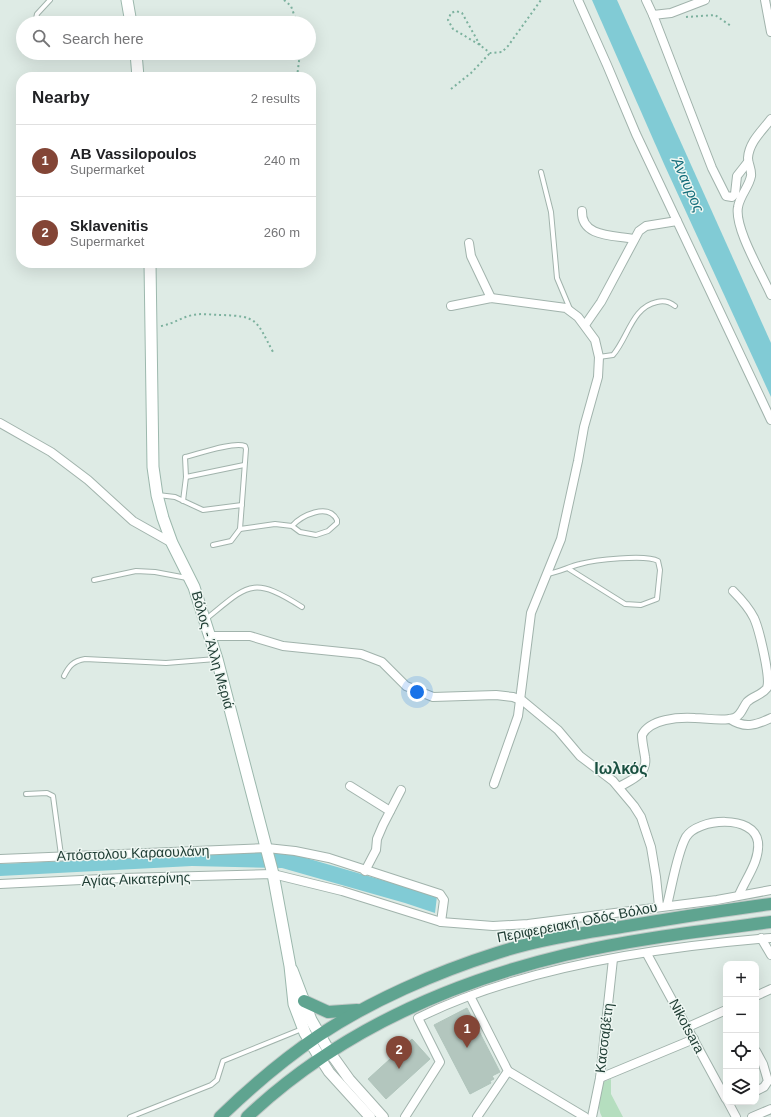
<!DOCTYPE html>
<meta charset="utf-8">
<style>
:root{--surface:#fff;--page:#f2f2f2;--text:#202124;--muted:#757577;--line:#e0e0e0;--accent:#834536}
body{margin:0;font-family:Arial,sans-serif;background:var(--page);color:var(--text)}
.controls{position:absolute;right:12px;bottom:12px;display:grid;overflow:hidden;border-radius:8px;box-shadow:0 4px 16px #0002}
.controls button{width:36px;height:36px;display:grid;place-items:center;padding:0;border:0;border-bottom:1px solid var(--line);background:var(--surface);color:var(--text);font:20px sans-serif}
.you{position:absolute;left:417px;top:692px;width:14px;height:14px;margin:-10px;border:3px solid #fff;border-radius:50%;background:#1a73e8;box-shadow:0 0 0 6px #1a73e833}
.badge{display:grid;place-items:center;width:26px;height:26px;border-radius:50%;background:var(--accent);color:#fff;font-size:13px;font-weight:700}
.pin{position:absolute;translate:-50% -33px;filter:drop-shadow(0 1px 2px #0008)}
.pin::after{content:'';position:absolute;top:21px;width:14px;height:12px;background:inherit;clip-path:polygon(0 0,100% 0,50% 100%)}
.list{margin:0;padding:0;list-style:none}
h2{display:flex;justify-content:space-between;align-items:center;height:52px;margin:0;padding:0 16px;font-size:17px}
h2 small{font-size:13px;font-weight:400;color:var(--muted)}
.list li{display:grid;grid-template-columns:26px 1fr auto;gap:12px;align-items:center;box-sizing:border-box;height:72px;padding:0 16px;border-top:1px solid var(--line)}
.list b{display:block;font-size:15px;white-space:nowrap}
.list p{margin:0;font-size:13px;white-space:nowrap;color:var(--muted)}
.list em{font-size:13px;font-style:normal;color:var(--muted)}
.icon{flex:none;width:22px;height:22px;fill:none;stroke:currentColor;stroke-width:2;stroke-linecap:round;stroke-linejoin:round}
.map{position:relative;flex:none;width:771px;height:1117px;overflow:hidden}
.search{position:absolute;background:var(--surface);box-shadow:0 4px 16px #0002;left:16px;top:16px;width:300px;height:44px;display:flex;align-items:center;gap:10px;box-sizing:border-box;padding:0 14px;border-radius:22px;color:var(--muted);font-size:15px}
.panel{position:absolute;background:var(--surface);box-shadow:0 4px 16px #0002;left:16px;top:72px;width:300px;height:196px;border-radius:16px}
.map>svg:first-child{display:block}
</style>
<div class="map">
<svg width="771" height="1117" viewBox="0 0 771 1117">
<rect width="100%" height="100%" fill="#deebe5"/>
<path fill="#b5debf" d="M611,1079V1094L623,1117H602C596,1107 601,1093 603,1082Z"/>
<g fill="#81cbd5">
<polygon points="592,0 617,0 771,343 771,397 664,164"/>
<polygon points="282,851 437,896 435,913 405,903 282,868 192,866 0,876 0,864"/>
</g>
<g fill="#b3c6be" stroke="#b0c5bc">
<polygon points="467,1008 500,1072 492,1076 494,1079 490,1081 491,1083 470,1094 434,1025"/>
<polygon points="412,1039 430,1059 386,1099 368,1079"/>
</g>
<g fill="none" stroke-linecap="round" stroke-linejoin="round">
<g stroke="#a1b3ac" stroke-width="6">
<g id="service">
<polyline points="35,23 37,14 50,0"/>
<polyline points="38,53 39,55"/>
<polyline points="541,172 551,212 557,278 570,309"/>
<path d="M599,357L613,355C628,338 632,307 657,302C664,300 670,302 675,306"/>
<polyline points="186,477 244,465"/>
<polyline points="158,495 175,497 203,510 242,505"/>
<path d="M183,501L186,477L185,457C198,454 234,441 245,446L246,449L240,529L231,541L213,545"/>
<path d="M240,529L275,524L292,526L300,532L316,535L328,531L337,523V520C328,502 301,516 292,526"/>
<path d="M547,574C559,572 568,567 580,564C594,560 646,554 658,561L660,570L657,599L641,605L625,604L569,569"/>
<polyline points="94,580 136,571 155,572 187,578"/>
<path d="M206,619C248,585 252,575 302,607"/>
<path d="M64,676C69,666 73,661 85,659L166,663L216,659"/>
<polyline points="26,794 47,793 53,796 61,855"/>
<polyline points="130,1117 211,1085 217,1080 223,1061 302,1029"/>
</g>
</g>
<g stroke="#a1b3ac" stroke-width="10">
<g id="minor">
<polyline points="578,0 607,65 636,134 771,420"/>
<polyline points="646,0 653,15 671,13 705,0"/>
<polyline points="765,0 771,32"/>
<polyline points="653,15 712,168 726,196 732,197 735,194 737,176 748,162"/>
<path d="M771,119C762,131 749,142 748,158C748,164 752,170 751,176C749,187 740,195 738,207C734,228 762,274 771,295"/>
<path d="M582,211C581,238 615,235 634,239"/>
<polyline points="469,243 471,256 491,298"/>
<polyline points="451,306 491,298 566,308 578,317 595,340 599,357 598,377 584,427 578,461 561,539 531,613 518,716 494,784"/>
<polyline points="585,325 601,302 639,231 646,226 677,221"/>
<polyline points="0,423 51,452 88,480 133,521 172,543"/>
<polyline points="211,636 250,636 283,646 361,654 382,662 406,686 433,697 496,695 513,697 523,701 558,730 580,756 613,781 634,806 641,817 651,847 656,877 659,906"/>
<path d="M730,719C745,729 756,725 771,718"/>
<polyline points="350,786 390,811"/>
<path d="M619,787C631,780 648,774 645,757C644,750 642,742 642,735C650,719 678,717 695,718C707,718 723,722 734,718C741,716 743,707 747,702C753,696 762,695 767,688C771,678 759,629 754,618C749,608 741,599 733,591"/>
<polyline points="0,859 267,848 295,851 329,858 440,894 444,900 441,922"/>
<polyline points="365,871 376,850 377,839 383,825 401,790"/>
<polyline points="0,884 122,878 273,874 342,891 441,922 493,926 528,924 717,900 771,890"/>
<path d="M667,905C672,886 677,853 686,837C698,818 754,814 758,842C760,861 746,878 739,895"/>
<polyline points="761,938 771,955"/>
<polyline points="647,954 726,1099"/>
<polyline points="470,996 508,1071 477,1117"/>
<polyline points="756,996 771,989"/>
<polyline points="688,1027 726,1010"/>
<polyline points="756,1051 763,1064 768,1081 764,1087 756,1091"/>
<polyline points="508,1071 585,1117"/>
<polyline points="600,1078 694,1039"/>
<polyline points="728,1102 736,1117"/>
<path d="M405,1117L440,1062L418,1018C518,968 660,947 771,938"/>
<polyline points="592,1117 600,1078 613,959"/>
<polyline points="752,1117 771,1109"/>
</g>
</g>
<g stroke="#a1b3ac" stroke-width="12">
<g id="tertiary">
<polyline points="329,1051 349,1079 383,1117"/>
<polyline points="320,1058 329,1072 370,1117"/>
</g>
</g>
<g stroke="#9cb8ad" stroke-width="13">
<g id="secondary">
<polyline points="127,0 131,23"/>
<polyline points="136,53 138,77"/>
<polyline points="150,263 153,467 157,495 163,518 172,543 194,587 217,659 273,874 290,966 294,1004 305,1033 320,1058"/>
<polyline points="292,970 311,1020 329,1051"/>
</g>
</g>
<g stroke="#c0c8c6" stroke-width="14">
<g id="primary">
<polyline points="304,1001 328,1012 357,1010"/>
<path d="M220,1117C250,1088 284,1059 318,1036C370,1001 437,972 497,953C539,939 584,933 627,926C675,918 723,910 771,904"/>
<path d="M247,1117C335,1034 448,983 565,955C632,939 702,931 771,922"/>
</g>
</g>
<g stroke="#7cb19e" stroke-width="2" stroke-dasharray="2 3" stroke-linecap="butt">
<polyline points="284,0 291,6 297,23"/>
<polyline points="686,17 715,15 731,26"/>
<polyline points="480,45 462,13 456,11 451,13 448,20 453,29 480,45 490,53 502,52 508,46 541,0"/>
<polyline points="297,77 300,53"/>
<polyline points="451,89 471,73 490,53"/>
<path d="M161,326C173,324 182,317 193,315C202,313 212,315 221,315C258,316 256,320 273,352"/>
</g>
<use href="#service" stroke="#fff" stroke-width="4"/>
<use href="#minor" stroke="#fff" stroke-width="8"/>
<use href="#tertiary" stroke="#fff" stroke-width="10"/>
<use href="#secondary" stroke="#fff" stroke-width="11"/>
<use href="#primary" stroke="#5fa490" stroke-width="12"/>
</g>
<g text-anchor="middle" stroke-width="3" stroke-linejoin="round" paint-order="stroke">
<g font-size="14" fill="#1e3c33" stroke="#eff7f3">
<text transform="translate(213 650) rotate(74)" y="5">Βόλος - Άλλη Μεριά</text>
<text transform="translate(133 853) rotate(-2)" y="5">Απόστολου Καραουλάνη</text>
<text transform="translate(136 879) rotate(-2)" y="5">Αγίας Αικατερίνης</text>
<text transform="translate(577 922) rotate(-11)" y="5">Περιφερειακή Οδός Βόλου</text>
<text transform="translate(687 1026) rotate(62)" y="5">Nikotsara</text>
<text transform="translate(604 1038) rotate(-83)" y="5">Κασσαβέτη</text>
</g>
<g font-size="15" font-style="italic" fill="#156e7b" stroke="#eff7f3">
<text transform="translate(688 185) rotate(66)" y="5">Άναυρος</text>
</g>
<g font-size="16" font-weight="bold" fill="#194f40" stroke="#eff7f3">
<text x="621" y="774">Ιωλκός</text>
</g>
</g>
</svg>
<div class="controls">
<button>+</button>
<button>−</button>
<button><svg class="icon" aria-label="locate" viewBox="0 0 24 24"><circle cx="12" cy="12" r="6"/><path d="M12 2v4M12 18v4M2 12h4M18 12h4"/></svg></button>
<button><svg class="icon" aria-label="layers" viewBox="0 0 24 24"><path d="M12 4l9 5-9 5-9-5zM3 14l9 5 9-5"/></svg></button>
</div>
<div class="you"></div>
<div class="pin badge" style="left:467px;top:1048px">1</div>
<div class="pin badge" style="left:399px;top:1069px">2</div>
<div class="search"><svg class="icon" aria-label="search" viewBox="0 0 24 24"><circle cx="10" cy="10" r="6"/><path d="M15 15l6 6"/></svg>Search here</div>
<section class="panel">
<h2>Nearby<small>2 results</small></h2>
<ul class="list">
<li><span class="badge">1</span><div><b>AB Vassilopoulos</b><p>Supermarket</p></div><em>240 m</em></li>
<li><span class="badge">2</span><div><b>Sklavenitis</b><p>Supermarket</p></div><em>260 m</em></li>
</ul>
</section>
</div>
